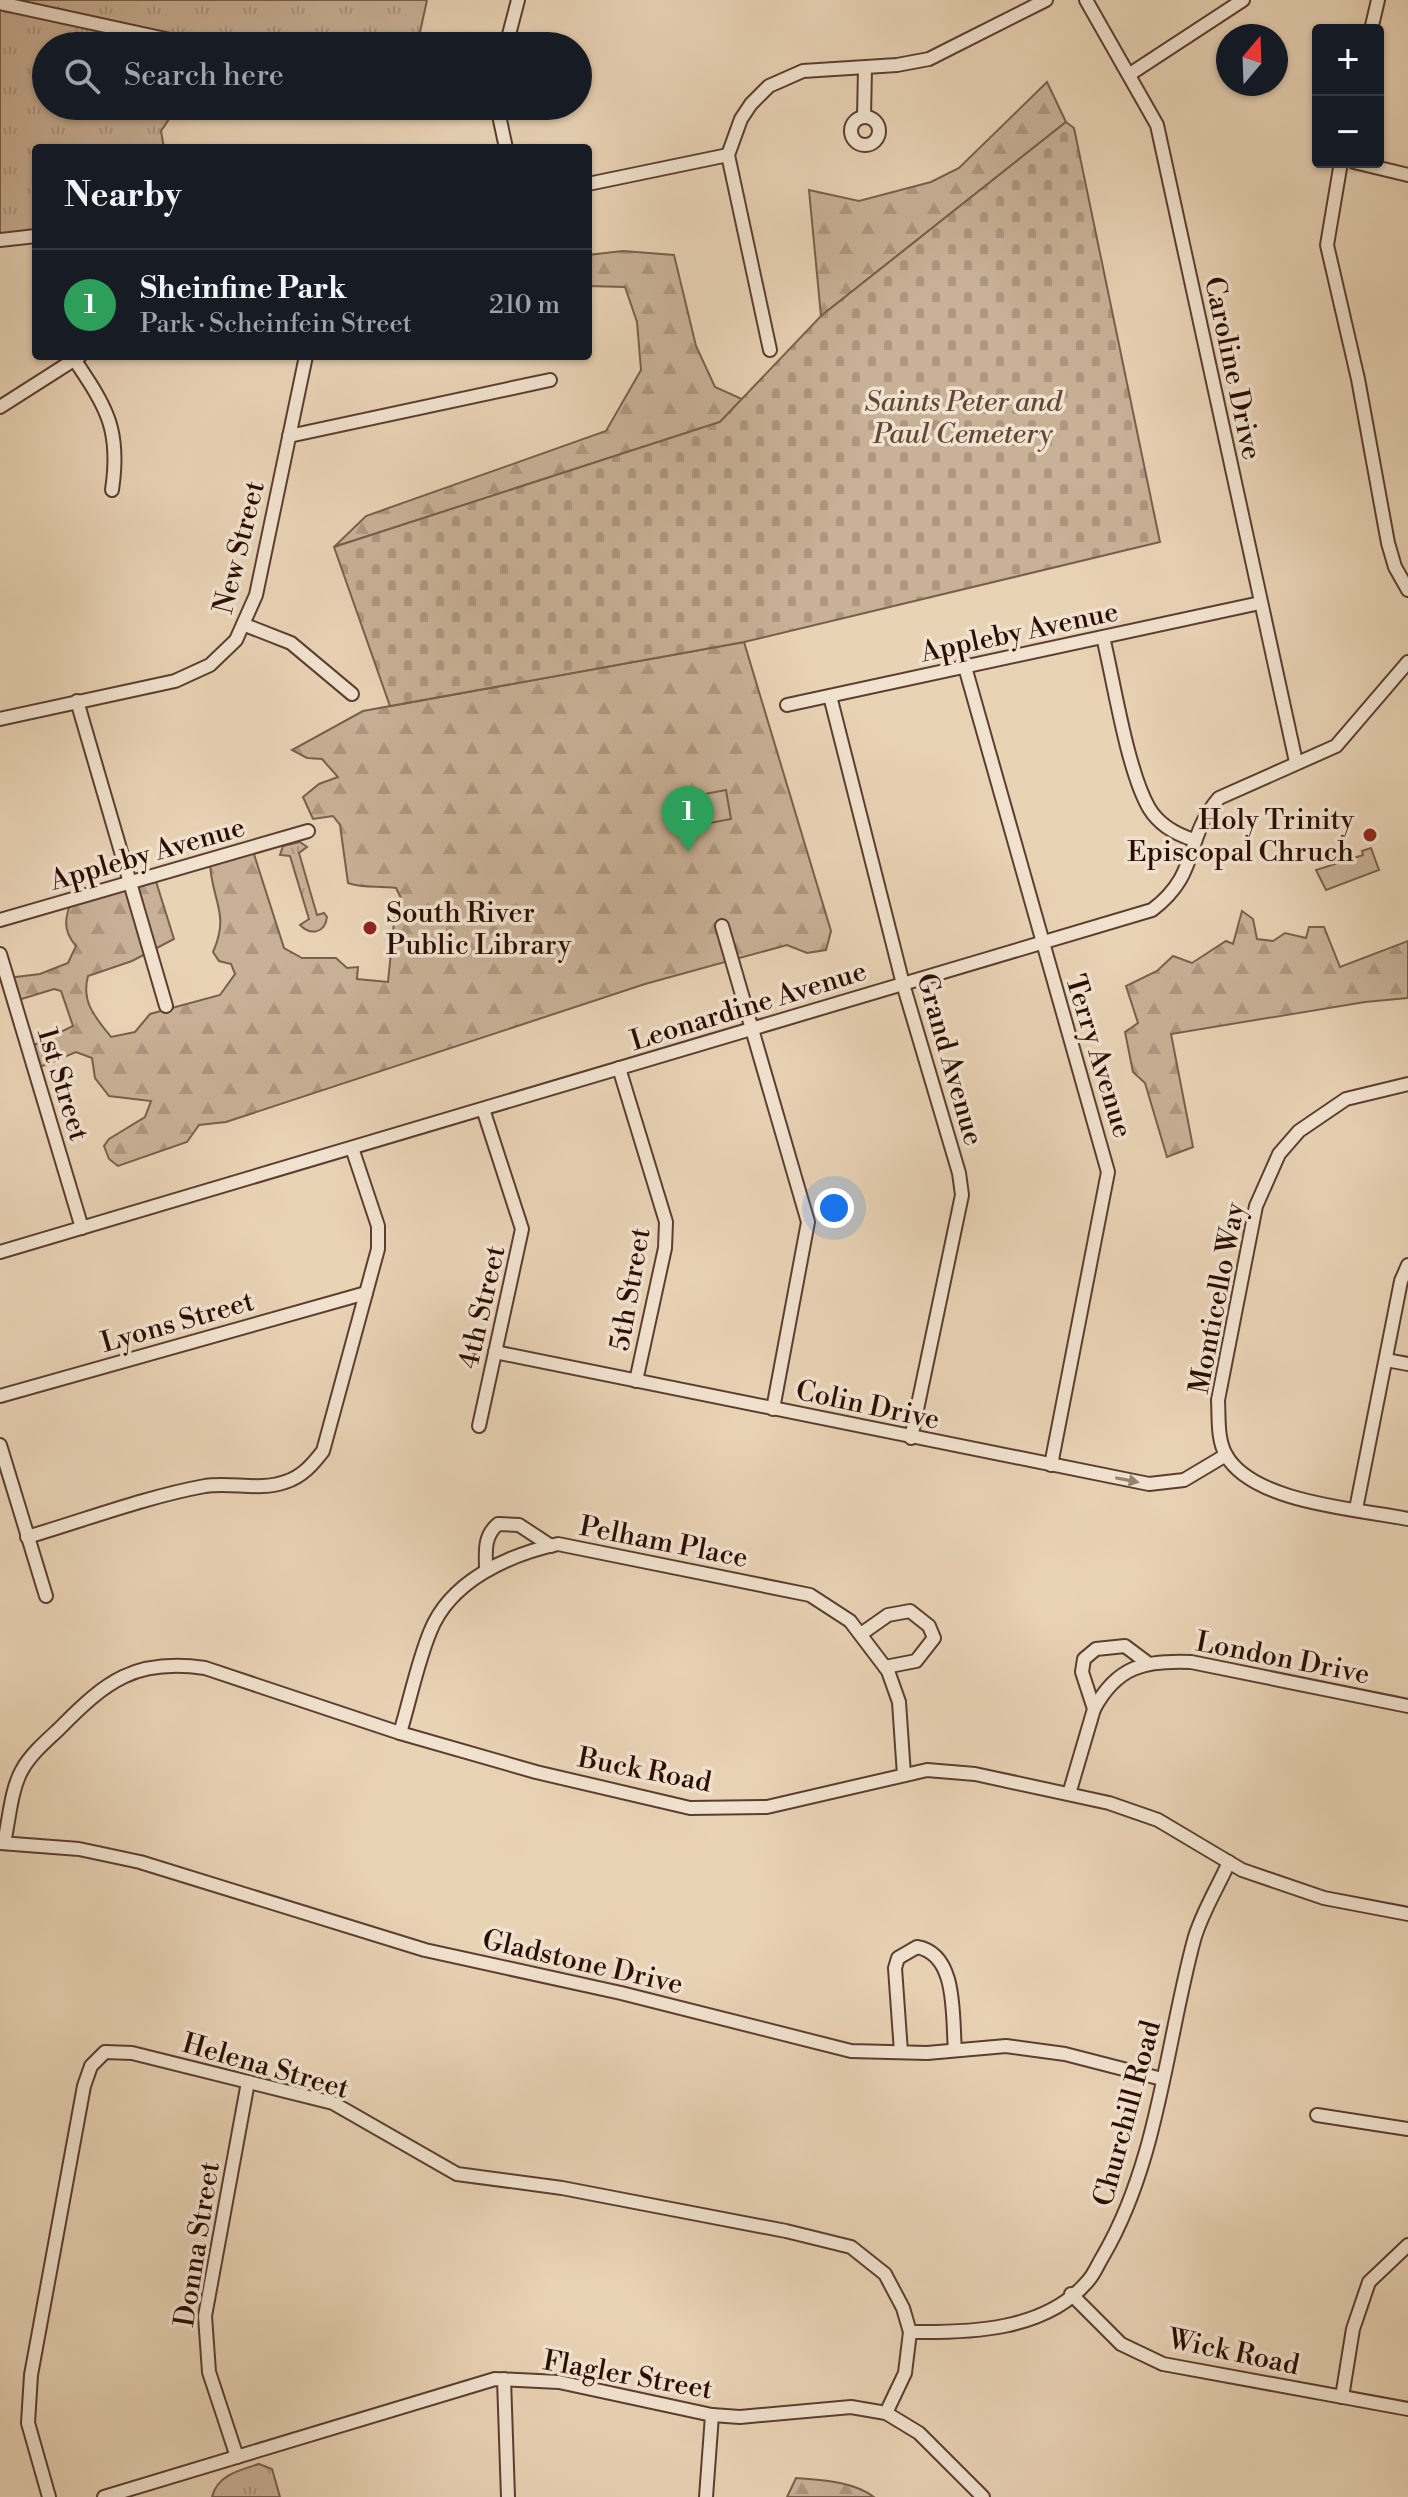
<!DOCTYPE html>
<meta charset="utf-8">
<style>
:root{--surface:#171b24;--page:#242831;--text:#f1f3f6;--muted:#9ea1a6;--line:#363941;--accent:#2563eb}
body{margin:0;font-family:"Libre Bodoni",serif;background:var(--page);color:var(--text)}
.controls{position:absolute;right:24px;top:24px;display:grid;overflow:hidden;border-radius:8px;box-shadow:0 2px 6px #0004}
.controls button{width:72px;height:72px;display:grid;place-items:center;padding:0;border:0;border-bottom:2px solid var(--line);background:var(--surface);color:var(--text);font:40px sans-serif}
.compass{position:absolute;left:1216px;top:24px;width:72px;height:72px;border-radius:50%;background:var(--surface);box-shadow:0 2px 6px #0004;rotate:19deg}
.you{position:absolute;left:834px;top:1208px;width:28px;height:28px;margin:-20px;border:6px solid #fff;border-radius:50%;background:#1a73e8;box-shadow:0 0 0 12px #1a73e833}
.badge{display:grid;place-items:center;width:52px;height:52px;border-radius:50%;background:var(--accent);color:#fff;font-size:26px;font-weight:700}
.pin{position:absolute;translate:-50% -66px;filter:drop-shadow(0 2px 4px #0008)}
.pin::after{content:'';position:absolute;top:42px;width:28px;height:24px;background:inherit;clip-path:polygon(0 0,100% 0,50% 100%)}
.list{margin:0;padding:0;list-style:none}
h2{display:flex;justify-content:space-between;align-items:center;height:104px;margin:0;padding:0 32px;font-size:34px}
h2 small{font-size:26px;font-weight:400;color:var(--muted)}
.list li{display:grid;grid-template-columns:52px 1fr auto;gap:24px;align-items:center;box-sizing:border-box;height:112px;padding:0 32px;border-top:2px solid var(--line)}
.list b{display:block;font-size:30px;white-space:nowrap}
.list p{margin:0;font-size:26px;white-space:nowrap;color:var(--muted)}
.list em{font-size:26px;font-style:normal;color:var(--muted)}
.icon{flex:none;width:44px;height:44px;fill:none;stroke:currentColor;stroke-width:2;stroke-linecap:round;stroke-linejoin:round}
.map{position:relative;flex:none;width:1408px;height:2497px;overflow:hidden}
.search{position:absolute;background:var(--surface);box-shadow:0 2px 6px #0004;left:32px;top:32px;width:560px;height:88px;display:flex;align-items:center;gap:20px;box-sizing:border-box;padding:0 28px;border-radius:44px;color:var(--muted);font-size:30px}
.panel{position:absolute;background:var(--surface);box-shadow:0 2px 6px #0004;left:32px;top:144px;width:560px;height:216px;border-radius:8px}
.map>svg:first-child{display:block}
</style>
<div class="map">
<svg width="1408" height="2497" viewBox="0 0 1408 2497">
<defs>
<pattern id="grass-tufts" width="24" height="20" patternUnits="userSpaceOnUse" patternTransform="scale(2)"><rect width="24" height="20" fill="#c9b197"/><path d="M3 7l-1-3M5 7V3M7 7l1-3M15 17l-1-3M17 17v-4M19 17l1-3" fill="none" stroke="#ad9780"/></pattern>
<pattern id="forest-firs" width="22" height="20" patternUnits="userSpaceOnUse" patternTransform="scale(2)"><rect width="22" height="20" fill="#c9b197"/><path d="M5 1l3.5 6h-7zM16 11l3.5 6h-7z" fill="#ad9780"/></pattern>
<pattern id="cemetery-stones" width="16" height="16" patternUnits="userSpaceOnUse" patternTransform="scale(2)"><rect width="16" height="16" fill="#c9b197"/><path d="M2 7V4a2 2 0 0 1 4 0v3zM10 15v-3a2 2 0 0 1 4 0v3z" fill="#ad9780"/></pattern>
</defs>
<rect width="100%" height="100%" fill="#e9d3b5"/>
<filter id="stains"><feTurbulence type="fractalNoise" baseFrequency=".0025" numOctaves="4"/><feColorMatrix values="0 0 0 0 .2 0 0 0 0 .09 0 0 0 0 .02 0 0 0 .5 -.17"/></filter>
<radialGradient id="worn" r=".72"><stop offset=".6" stop-color="#630" stop-opacity="0"/><stop offset="1" stop-color="#630" stop-opacity=".3"/></radialGradient>
<g fill="url(#grass-tufts)" stroke="#7a5f4d" stroke-width="2">
<polygon points="0,0 427,0 417,46 46,46 46,106 178,106 161,131 164,148 36,148 36,236 0,240"/>
<path d="M300,842L307,847L299,853L317,915L324,913L327,917C325,933 311,936 300,925L309,919L290,856L280,855L283,846Z"/>
<path d="M259,2464L272,2469L280,2497H212C217,2475 240,2470 259,2464Z"/>
</g>
<g fill="url(#forest-firs)" stroke="#7a5f4d" stroke-width="2">
<polygon points="1047,82 1066,122 821,316 809,190 859,201 931,182 959,168"/>
<polygon points="623,251 674,255 696,346 715,387 742,399 720,422 334,547 366,516 606,431 641,370 637,322 625,287 588,286 588,255"/>
<path d="M744,642L831,931L826,950L807,953L787,945L645,984L226,1122L199,1125L187,1142L118,1166L109,1159L104,1146L109,1139L145,1117L151,1101L109,1096L95,1078L92,1058L76,1052L35,1069L28,1048L73,1026L61,991L54,989L15,1001L7,978L40,974L68,963L76,946C62,930 65,917 72,899L154,875L174,939L132,961L88,976C81,1002 95,1017 111,1037L135,1032L150,1014L220,995L235,974L231,964L219,961L213,952C231,912 210,899 210,860L252,848L284,948L302,958H336L347,968L358,967L357,979L388,982L396,902L401,898L396,888C379,885 364,889 348,883L340,825L333,816L313,819L303,797L319,784L338,777L322,759L307,758L292,750L363,711Z"/>
<polygon points="1242,911 1253,919 1257,939 1273,941 1285,933 1306,938 1309,927 1324,927 1340,967 1408,941 1408,998 1365,1002 1171,1034 1193,1147 1167,1157 1145,1083 1133,1072 1125,1032 1138,1023 1126,986 1157,971 1173,956 1192,963 1226,941 1233,944"/>
<path d="M796,2478C821,2480 853,2481 874,2497H787Z"/>
</g>
<polygon fill="url(#cemetery-stones)" stroke="#7a5f4d" stroke-width="2" points="1066,122 1074,128 1160,542 744,642 390,706 334,547 720,422 821,316"/>
<g fill="#c9b197" stroke="#7a5f4d" stroke-width="2">
<polygon points="726,790 731,819 673,830 668,801"/>
<polygon points="1371,848 1379,870 1326,890 1316,870 1363,855 1362,851"/>
</g>
<g fill="none" stroke-linecap="round" stroke-linejoin="round">
<g stroke="#5b3e30" stroke-width="16">
<g id="minor">
<polyline points="1086,0 1157,125 1296,762"/>
<polyline points="0,3 198,46"/>
<polyline points="1371,30 1378,0"/>
<polyline points="506,46 518,0"/>
<polyline points="1130,74 1243,0"/>
<polyline points="497,106 506,148"/>
<polyline points="864,117 865,68"/>
<circle cx="865" cy="131" r="14"/>
<polyline points="1341,162 1327,245 1358,379 1388,543 1395,567 1408,590"/>
<polyline points="1354,162 1408,175"/>
<polyline points="588,184 728,155"/>
<polyline points="0,240 36,236"/>
<polyline points="770,350 728,155 741,119 751,104 769,86 803,71 897,65 929,59 1046,0"/>
<path d="M74,359C107,408 121,430 112,490"/>
<polyline points="0,407 80,356"/>
<polyline points="289,436 550,380"/>
<polyline points="245,625 291,643 352,694"/>
<path d="M1103,637C1114,682 1127,770 1149,808C1159,825 1175,834 1194,840"/>
<polyline points="965,667 1108,1172 1051,1465"/>
<polyline points="830,696 903,984 959,1173 962,1195 911,1438"/>
<polyline points="77,701 166,1006"/>
<polyline points="787,705 1260,603"/>
<polyline points="0,719 175,681 210,665 236,640 256,595 306,356"/>
<polyline points="0,920 308,831"/>
<polyline points="722,926 808,1222 773,1409"/>
<polyline points="0,954 82,1228"/>
<polyline points="619,1068 666,1222 665,1248 636,1381"/>
<path d="M1408,1084L1346,1099L1299,1131L1279,1154L1256,1206L1218,1400C1219,1418 1217,1439 1226,1455C1253,1503 1358,1509 1408,1519"/>
<path d="M0,1252L1152,910C1201,873 1183,840 1219,798L1336,746L1408,662"/>
<polyline points="495,1352 1149,1484 1184,1480 1226,1455"/>
<polyline points="1386,1360 1408,1364"/>
<polyline points="0,1396 366,1293"/>
<polyline points="479,1426 522,1229 483,1109"/>
<polyline points="0,1445 46,1596"/>
<polyline points="1356,1509 1401,1281 1408,1265"/>
<path d="M27,1537C85,1520 145,1497 205,1486C232,1482 260,1491 285,1482C302,1477 313,1464 323,1451L378,1249V1226L352,1148"/>
<path d="M486,1570C486,1552 483,1537 498,1524L519,1525L551,1546"/>
<polyline points="861,1634 888,1615 910,1611 929,1626 934,1638 916,1661 885,1667"/>
<path d="M1094,1709C1117,1666 1145,1660 1191,1662L1408,1706"/>
<path d="M400,1733C410,1700 417,1664 430,1632C450,1581 508,1555 558,1544L810,1595L850,1621L888,1671L899,1702L904,1775"/>
<polyline points="1069,1794 1094,1709 1082,1672 1084,1659 1096,1649 1125,1646 1149,1664"/>
<polyline points="0,1843 79,1849 140,1862 425,1950 621,1993 851,2051 927,2053 1006,2046 1065,2054 1162,2079"/>
<path d="M4,1843C9,1821 11,1789 22,1770C30,1755 46,1741 59,1729C106,1681 135,1658 205,1668L400,1733L536,1772L690,1808L767,1807L927,1770L975,1774L1109,1803L1158,1820L1242,1870L1324,1898L1408,1914"/>
<path d="M901,2052L895,1968L898,1958L917,1947C958,1954 952,2017 955,2050"/>
<polyline points="1317,2115 1408,2129"/>
<polyline points="1071,2294 1121,2344 1163,2364 1408,2409"/>
<path d="M910,2332C969,2333 1045,2331 1087,2282C1094,2275 1098,2264 1103,2256C1158,2162 1166,2044 1194,1940C1201,1914 1218,1887 1229,1862"/>
<polyline points="504,2379 508,2497"/>
<polyline points="1342,2397 1353,2329 1369,2282 1408,2245"/>
<polyline points="237,2457 209,2372 205,2316 248,2082"/>
<polyline points="49,2497 28,2423 31,2375 84,2086 91,2066 105,2052 132,2053 333,2103 457,2174 562,2188 786,2231 851,2247 885,2274 903,2308 910,2332 905,2373 886,2413"/>
<polyline points="104,2497 495,2379 559,2382 712,2415 740,2417 851,2407 886,2413 919,2433 983,2497"/>
<polyline points="706,2497 712,2415"/>
</g>
</g>
<use href="#minor" stroke="#f1e2cf" stroke-width="12"/>
</g>
<defs><path id="oneway-solid" d="M-6-.8H1V-3.2L6.5 0L1 3.2V.8H-6Z" transform="scale(2)"/></defs>
<use fill="#988273" href="#oneway-solid" transform="translate(1127 1480) rotate(11)"/>
<g fill="#8f2418" stroke="#f1e2cf" stroke-width="3">
<circle cx="1370" cy="835" r="8"/>
<circle cx="370" cy="928" r="8"/>
</g>
<g text-anchor="middle" stroke-width="7" stroke-linejoin="round" paint-order="stroke">
<g font-size="28" fill="#2c0d03" stroke="#f1e2cf">
<text transform="translate(1234 368) rotate(78)" y="10">Caroline Drive</text>
<text transform="translate(238 547) rotate(-76)" y="10">New Street</text>
<text transform="translate(1019 631) rotate(-12)" y="10">Appleby Avenue</text>
<text transform="translate(147 853) rotate(-16)" y="10">Appleby Avenue</text>
<text transform="translate(748 1005) rotate(-17)" y="10">Leonardine Avenue</text>
<text transform="translate(1100 1056) rotate(73)" y="10">Terry Avenue</text>
<text transform="translate(951 1059) rotate(74)" y="10">Grand Avenue</text>
<text transform="translate(64 1084) rotate(73)" y="10">1st Street</text>
<text transform="translate(629 1289) rotate(-80)" y="10">5th Street</text>
<text transform="translate(1216 1298) rotate(-79)" y="10">Monticello Way</text>
<text transform="translate(481 1307) rotate(-77)" y="10">4th Street</text>
<text transform="translate(177 1321) rotate(-16)" y="10">Lyons Street</text>
<text transform="translate(868 1404) rotate(12)" y="10">Colin Drive</text>
<text transform="translate(664 1541) rotate(11)" y="10">Pelham Place</text>
<text transform="translate(1283 1657) rotate(11)" y="10">London Drive</text>
<text transform="translate(645 1769) rotate(11)" y="10">Buck Road</text>
<text transform="translate(583 1961) rotate(13)" y="10">Gladstone Drive</text>
<text transform="translate(266 2065) rotate(16)" y="10">Helena Street</text>
<text transform="translate(1126 2113) rotate(-75)" y="10">Churchill Road</text>
<text transform="translate(196 2244) rotate(-81)" y="10">Donna Street</text>
<text transform="translate(1234 2351) rotate(12)" y="10">Wick Road</text>
<text transform="translate(628 2374) rotate(10)" y="10">Flagler Street</text>
</g>
<g font-size="28" font-style="italic" fill="#634637" stroke="#f1e2cf">
<text x="963" y="411">Saints Peter and<tspan x="963" dy="32">Paul Cemetery</tspan></text>
</g>
<g font-size="28" fill="#2c0d03" stroke="#f1e2cf" text-anchor="end">
<text x="1354" y="829">Holy Trinity<tspan x="1354" dy="32">Episcopal Chruch</tspan></text>
<text x="386" y="922" text-anchor="start">South River<tspan x="386" dy="32">Public Library</tspan></text>
</g>
</g>
<rect width="100%" height="100%" filter="url(#stains)"/>
<rect width="100%" height="100%" fill="url(#worn)"/>
</svg>
<div class="controls">
<button>+</button>
<button>−</button>
</div>
<svg class="compass" viewBox="-18 -18 36 36"><path d="M0-13l5 13h-10z" fill="#e53935"/><path d="M0 13l5-13h-10z" fill="#9ea1a6"/></svg>
<div class="you"></div>
<div class="pin badge" style="left:688px;top:852px;background:#2e9e5b">1</div>
<div class="search"><svg class="icon" aria-label="search" viewBox="0 0 24 24"><circle cx="10" cy="10" r="6"/><path d="M15 15l6 6"/></svg>Search here</div>
<section class="panel">
<h2>Nearby<small></small></h2>
<ul class="list">
<li><span class="badge" style="background:#2e9e5b">1</span><div><b>Sheinfine Park</b><p>Park · Scheinfein Street</p></div><em>210 m</em></li>
</ul>
</section>
</div>
